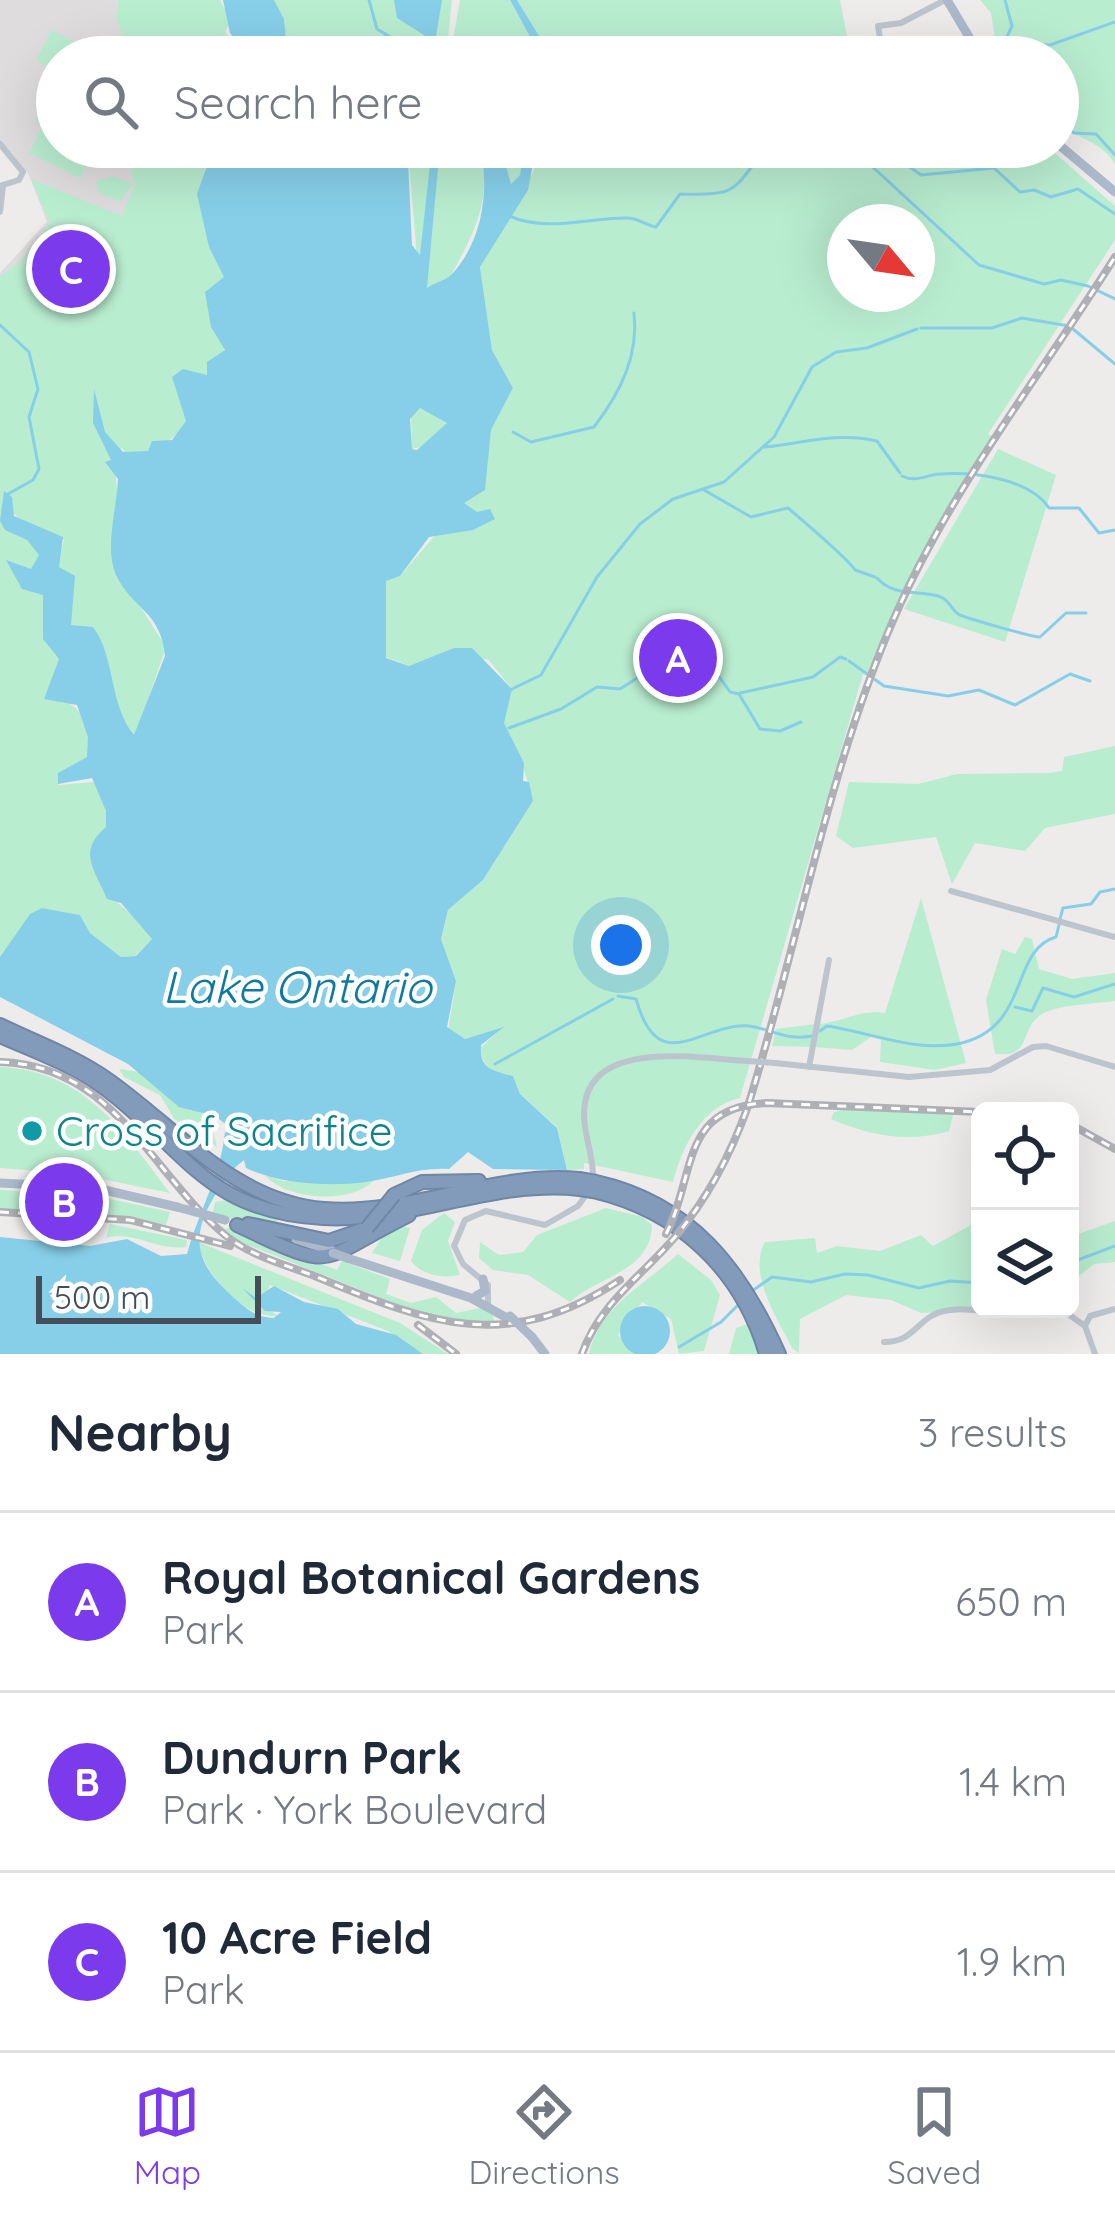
<!DOCTYPE html>
<meta charset="utf-8">
<style>
:root{--surface:#fff;--page:#f6f6f7;--text:#1f2937;--muted:#747a83;--line:#e0e1e3;--accent:#7c3aed}
body{margin:0;font-family:Quicksand,sans-serif;background:var(--page);color:var(--text)}
.controls{position:absolute;right:36px;bottom:36px;display:grid;overflow:hidden;border-radius:18px;box-shadow:0 12px 48px #0002}
.controls button{width:108px;height:108px;display:grid;place-items:center;padding:0;border:0;border-bottom:3px solid var(--line);background:var(--surface);color:var(--text);font:60px sans-serif}
.compass{position:absolute;left:827px;top:204px;width:108px;height:108px;border-radius:50%;background:var(--surface);box-shadow:0 12px 48px #0002;rotate:119deg}
.scale{position:absolute;left:36px;bottom:30px;width:225px;box-sizing:border-box;padding-left:12px;border:6px solid #444e58;border-top:0;font-size:33px;line-height:42px;white-space:nowrap;color:#444e58;-webkit-text-stroke:9px #fff;paint-order:stroke}
.you{position:absolute;left:621px;top:945px;width:42px;height:42px;margin:-30px;border:9px solid #fff;border-radius:50%;background:#1a73e8;box-shadow:0 0 0 18px #1a73e833}
.badge{display:grid;place-items:center;width:78px;height:78px;border-radius:50%;background:var(--accent);color:#fff;font-size:39px;font-weight:700}
.pin{position:absolute;translate:-50% -50%;border:6px solid #fff;box-shadow:0 3px 12px #0006}
.list{margin:0;padding:0;list-style:none}
h2{display:flex;justify-content:space-between;align-items:center;height:156px;margin:0;padding:0 48px;font-size:51px}
h2 small{font-size:39px;font-weight:400;color:var(--muted)}
.list li{display:grid;grid-template-columns:78px 1fr auto;gap:36px;align-items:center;box-sizing:border-box;height:180px;padding:0 48px;border-top:3px solid var(--line)}
.list b{display:block;font-size:45px;white-space:nowrap}
.list p{margin:0;font-size:39px;white-space:nowrap;color:var(--muted)}
.list em{font-size:39px;font-style:normal;color:var(--muted)}
.icon{flex:none;width:66px;height:66px;fill:none;stroke:currentColor;stroke-width:2;stroke-linecap:round;stroke-linejoin:round}
.map{position:relative;flex:none;width:1115px;height:1354px;overflow:hidden}
.search{position:absolute;background:var(--surface);box-shadow:0 12px 48px #0002;left:36px;right:36px;top:36px;height:132px;display:flex;align-items:center;gap:30px;box-sizing:border-box;padding:0 42px;border-radius:66px;color:var(--muted);font-size:45px}
.sheet{height:696px;background:var(--surface)}
nav{display:flex;justify-content:space-around;align-items:center;box-sizing:border-box;height:168px;border-top:3px solid var(--line);background:var(--surface);font-size:33px;color:var(--muted)}
nav a{display:grid;justify-items:center;gap:6px}
nav .on{color:var(--accent)}
.map>svg:first-child{display:block}
</style>
<div class="map">
<svg width="1115" height="1354" viewBox="0 0 1115 1354">
<rect width="100%" height="100%" fill="#eeebeb"/>
<polygon fill="#dfdcdd" points="0,0 118,0 116,19 131,57 57,57 57,147 141,147 130,171 135,184 117,230 0,292 0,273 47,222 29,175 0,141"/>
<g fill="#b9edd0" fill-rule="evenodd">
<polygon points="118,0 220,0 231,21 225,32 236,43 225,53 234,57 131,57 116,19"/>
<polygon points="274,0 452,0 446,57 288,57 284,19"/>
<polygon points="460,0 510,0 541,57 450,57"/>
<polygon points="517,0 840,0 851,57 552,57"/>
<path d="M980,0H1115V164C1102,142 1078,138 1058,125V57H998L991,13Z"/>
<polygon points="52,30 102,57 57,57 57,71 36,60"/>
<polygon points="57,87 57,147 109,147 93,153 80,178 29,153 42,127 34,120 42,115 43,97"/>
<path d="M141,147H206C208,166 202,179 201,199C201,228 219,251 225,277C240,345 204,449 127,455L121,447L116,478L124,581L166,647L135,738L131,739L110,693L101,652L69,625L58,560L64,540L29,526L4,506L43,553L61,661L49,697C82,701 94,726 88,760L61,777L58,785L96,782L109,812L107,894L151,931L152,939L135,956L121,957L90,933L80,915L42,908L0,957V276L22,260L50,223L31,179L122,216L135,184L130,171Z"/>
<polygon points="414,147 433,147 420,292 409,163"/>
<path d="M440,147H480C493,200 474,233 449,279L426,289Z"/>
<polygon points="501,147 524,147 520,176 511,184"/>
<path d="M536,147H933L965,157L969,147H1048L1115,206V240L988,434L997,438L905,589L869,676L863,674L740,1098C702,1106 682,1147 673,1182L584,1163V1169L567,1170L557,1127L520,1094L513,1076C492,1071 485,1071 480,1048L500,1030L465,1039L448,1031L456,981L441,939L448,910L483,880L533,801C526,773 517,748 503,723L512,689L488,659L410,666L386,657V581L400,576L484,479L491,430L513,388L492,350L480,267L534,170ZM845,222H917V294H845Z"/>
<polygon points="112,176 133,184 120,201 99,193 96,182"/>
<polygon points="420,408 445,419 447,427 452,425 456,433 443,442 412,449 411,416"/>
<polygon points="998,449 1056,475 1005,642 904,609"/>
<polygon points="1115,746 1115,814 1045,828 1025,851 975,843 952,884 936,837 853,848 836,836 849,782 918,784 957,774 1049,773 1062,771 1064,757"/>
<path d="M921,898L966,1063L935,1070L880,1062L881,1040L871,1037L852,1050L814,1047L818,1024C844,1022 859,1009 885,1013Z"/>
<path d="M1025,937L1032,939L1039,969L1072,979L1115,973V1001C1094,1004 1066,1004 1046,1012C1016,1026 1036,1058 995,1054L986,1000L1002,949L1015,954Z"/>
<polygon points="815,1024 810,1047 772,1046 776,1029"/>
<path d="M0,1067C85,1071 123,1131 170,1193L77,1174L0,1168Z"/>
<polygon points="119,1069 139,1072 210,1118 217,1148 197,1128 175,1120 160,1095 124,1077"/>
<path d="M857,1107L953,1115L949,1131C908,1143 870,1136 831,1119L834,1112Z"/>
<path d="M265,1175L283,1181L374,1180C352,1205 285,1200 265,1175Z"/>
<polygon points="0,1190 97,1196 170,1212 166,1225 113,1215 0,1209"/>
<polygon points="227,1200 280,1219 270,1226 212,1216 215,1202"/>
<path d="M606,1208L642,1217L652,1225C651,1272 598,1276 570,1302L528,1275L493,1270L479,1258L480,1242L499,1255L523,1252L537,1235Z"/>
<path d="M980,1211V1309H1020L921,1313L891,1300L846,1295L800,1319L799,1353L792,1348C778,1319 747,1274 765,1242L815,1238L817,1253L837,1246L880,1251L921,1235L933,1246L969,1226Z"/>
<path d="M444,1213L455,1222L448,1241L460,1275C442,1279 422,1275 411,1261L422,1230Z"/>
<polygon points="1115,1221 1115,1262 1094,1264 1070,1283 1070,1237"/>
<path d="M110,1224L187,1240L186,1247C156,1251 134,1230 106,1238Z"/>
<polygon points="401,1226 410,1228 400,1261 372,1253 383,1236"/>
<polygon points="230,1228 337,1270 342,1261 390,1279 386,1294 411,1303 436,1297 456,1313 481,1308 493,1315 495,1325 434,1319 233,1239 224,1229"/>
<path d="M198,1242L400,1323L448,1354H423L388,1331L270,1285L262,1305L278,1316C243,1319 203,1273 198,1242Z"/>
<path d="M678,1254L711,1280L720,1295L704,1351L679,1354L671,1319L642,1302L618,1335L641,1354H589C600,1306 642,1287 678,1254Z"/>
<polygon points="748,1324 760,1354 729,1354 736,1328"/>
</g>
<g fill="#87cfe9" fill-rule="evenodd">
<polygon points="223,0 274,0 284,19 288,57 247,57 230,33"/>
<polygon points="394,0 442,0 435,42 397,18"/>
<polygon points="510,0 517,0 552,57 541,57"/>
<path d="M205,147H412L408,160L412,245L420,255L432,147H440L427,288C434,283 446,280 451,275C483,242 490,188 480,147H501L511,184L520,175L524,147H536L528,190L480,267L492,350L513,388L491,430L485,490L464,503L477,512L490,509L495,519L473,530L429,537L400,576L386,581V658L409,666L454,648H472L512,689L504,723L524,763L523,781L529,782L533,801L483,880L448,910L441,939L456,981L447,1027L465,1039L504,1027L481,1045C479,1069 493,1071 513,1076L520,1094L557,1128L567,1170L493,1169L468,1152L449,1169C417,1167 396,1178 366,1182C330,1187 279,1184 246,1168L244,1160C230,1170 223,1183 214,1197C189,1239 197,1265 233,1297C247,1309 255,1317 274,1318L281,1312L265,1311L242,1288L256,1298L274,1286L304,1302L338,1309L356,1324L396,1335L423,1354H0V1237L90,1246L127,1239L161,1256L187,1254C199,1211 221,1174 225,1132L240,1135L215,1116L179,1107L128,1064L0,997V957L30,914L42,908L80,915L90,933L121,957L136,956L152,939L121,903L107,899C94,868 77,852 106,827V811L92,778L58,784V773L87,757L88,737L77,705L44,699L59,659L43,639V595L22,589L6,560L31,569L39,555L27,540L5,530L0,521L4,491L12,497L14,516L63,537L59,567L75,576L71,625L93,627C115,655 109,705 134,735L165,656C161,611 132,609 116,575C104,547 117,509 118,479L105,462L111,460L93,423L94,389L105,432L123,452L148,451L152,441L172,440L186,421L172,377L183,369L207,375V362L225,350L211,327L205,292L224,277L209,247L197,194L207,166ZM420,408L447,423L417,450L412,449L410,419Z"/>
<circle cx="645" cy="1331" r="25"/>
</g>
<g fill="none" stroke-linecap="round" stroke-linejoin="round">
<g stroke="#87cfe9" stroke-width="3">
<polyline points="369,0 377,29 424,57"/>
<polyline points="1005,0 1012,26 1005,41 1019,57"/>
<polyline points="1014,51 1032,44 1050,45 1115,22"/>
<polyline points="1058,121 1074,133 1096,134 1115,155"/>
<polyline points="851,147 979,265 1044,284 1061,280 1088,286 1115,299"/>
<polyline points="866,155 893,155 921,175 994,168 1020,192 1034,190 1051,197 1078,189 1115,214"/>
<path d="M509,216C549,233 588,217 628,218C637,218 646,225 656,227L680,194C743,196 731,189 768,147"/>
<polyline points="0,325 29,352 38,389 29,417 39,469 33,480 8,494"/>
<polyline points="921,328 992,328 1022,318 1069,326"/>
<polyline points="1073,329 1115,364"/>
<path d="M513,432L531,442L594,427C620,393 639,356 634,313"/>
<path d="M765,447C804,443 837,432 877,441L900,473"/>
<path d="M902,476C916,483 925,475 940,474C974,472 1029,478 1049,508H1079L1099,533L1115,530"/>
<path d="M704,490L751,517L788,508C800,518 850,561 855,570L875,577"/>
<path d="M877,578C894,597 917,590 938,596C950,600 950,608 958,614C962,617 1032,637 1040,637L1066,613H1086"/>
<polyline points="849,661 884,686 948,696 979,690 1015,705 1070,674 1090,681"/>
<polyline points="512,689 541,675 597,577 640,524 673,499 724,482 774,437 812,367 836,352 867,348 917,329"/>
<polyline points="740,693 813,677 840,657 846,659"/>
<polyline points="509,728 561,709 597,687 620,689 675,654 718,675 730,692 739,694 760,729 780,731 801,722"/>
<polyline points="1060,919 1063,908 1091,904 1100,892 1115,889"/>
<path d="M618,996L636,999C659,1081 701,1022 749,1026C772,1029 786,1041 812,1036"/>
<polyline points="1015,1007 1032,1011 1043,988 1074,997 1115,984"/>
<path d="M820,1031L827,1026C869,1032 915,1052 957,1044C1031,1030 1009,950 1056,937L1059,925"/>
<polyline points="495,1064 613,999"/>
<polyline points="1070,1263 1115,1246"/>
<polyline points="752,1291 772,1277 811,1282 845,1274 868,1275 919,1288 950,1281 980,1283"/>
<polyline points="679,1347 721,1322 741,1302"/>
</g>
<g stroke="#6f86a6" stroke-width="16">
<g id="highway">
<path d="M0,1025C35,1042 74,1056 107,1079C176,1127 234,1202 324,1209C410,1216 493,1171 579,1179"/>
<path d="M0,1036C36,1052 76,1066 107,1090C187,1151 207,1212 323,1218C410,1223 493,1179 580,1189"/>
<path d="M596,1182C691,1203 741,1269 779,1354"/>
<path d="M593,1191C679,1211 741,1269 766,1354"/>
<polyline points="394,1195 422,1182 479,1181"/>
<polyline points="248,1224 329,1241 367,1228"/>
<path d="M237,1225C340,1274 314,1262 409,1215"/>
</g>
</g>
<g stroke="#bcc5ce" stroke-width="6">
<polyline points="883,57 878,26 901,23 945,0"/>
<polyline points="952,57 973,43"/>
<polyline points="0,144 23,172 19,180 0,186"/>
<polyline points="0,212 3,186"/>
<polyline points="951,891 1115,937"/>
<polyline points="775,1063 909,1077 990,1070 1033,1047 1046,1046 1115,1067"/>
<polyline points="809,1067 829,960"/>
<path d="M593,1178C594,1156 583,1134 584,1112C586,1036 702,1059 748,1061"/>
<polyline points="488,1305 488,1285 463,1264 454,1246 465,1220 486,1211 545,1225 578,1206 589,1191"/>
<polyline points="1061,1309 1085,1326 1095,1354"/>
<polyline points="1085,1326 1090,1316 1115,1309"/>
<path d="M884,1342C910,1342 914,1326 933,1315C961,1300 1001,1321 1031,1309"/>
</g>
<g stroke="#abb9ca" stroke-width="9">
<polyline points="947,0 981,57"/>
<polyline points="1058,144 1115,192"/>
<polyline points="0,1183 96,1188 177,1207"/>
<polyline points="296,1239 336,1252"/>
<polyline points="347,1258 471,1298 509,1319"/>
<polyline points="476,1296 485,1291 483,1279"/>
<polyline points="532,1337 545,1354"/>
</g>
<use href="#highway" stroke="#839bba" stroke-width="12"/>
<g stroke="#aeb0b6" stroke-width="8">
<g id="rail">
<path d="M0,1062C114,1065 149,1171 225,1235C250,1256 287,1265 317,1277C430,1324 508,1354 620,1280"/>
<polyline points="1070,1124 1115,1149"/>
<polyline points="0,1212 130,1220 230,1246"/>
<path d="M666,1234C696,1177 679,1106 767,1103L980,1112"/>
<polyline points="418,1325 456,1354"/>
<path d="M582,1354C599,1304 642,1276 675,1237C708,1198 731,1154 748,1106C798,945 827,771 895,616C951,488 1041,375 1115,257"/>
</g>
</g>
<use href="#rail" stroke="#fff" stroke-width="3" stroke-dasharray="9" stroke-linecap="butt"/>
<g stroke="#6f86a6" stroke-width="16" stroke-linecap="butt">
<g id="highway-bridge">
<polyline points="579,1179 596,1182"/>
<polyline points="580,1189 593,1191"/>
<polyline points="367,1228 394,1195"/>
</g>
</g>
<polyline stroke="#bcc5ce" stroke-width="6" points="748,1061 775,1063"/>
<g stroke="#abb9ca" stroke-width="9">
<polyline points="177,1207 225,1220"/>
<polyline points="333,1253 347,1258"/>
<polyline points="510,1316 532,1337"/>
</g>
<use href="#highway-bridge" stroke="#839bba" stroke-width="12"/>
</g>
<circle fill="#0f9aa8" stroke="#fff" stroke-width="4.5" cx="32" cy="1131" r="12"/>
<g text-anchor="middle" stroke-width="9" stroke-linejoin="round" paint-order="stroke">
<g font-size="42" fill="#0d838f" stroke="#fff" text-anchor="start">
<text x="56" y="1146">Cross of Sacrifice</text>
</g>
<g font-size="45" font-style="italic" fill="#0f7aa1" stroke="#fff">
<text x="297" y="1003">Lake Ontario</text>
</g>
</g>
</svg>
<div class="controls">
<button><svg class="icon" aria-label="locate" viewBox="0 0 24 24"><circle cx="12" cy="12" r="6"/><path d="M12 2v4M12 18v4M2 12h4M18 12h4"/></svg></button>
<button><svg class="icon" aria-label="layers" viewBox="0 0 24 24"><path d="M12 4l9 5-9 5-9-5zM3 14l9 5 9-5"/></svg></button>
</div>
<svg class="compass" viewBox="-18 -18 36 36"><path d="M0-13l5 13h-10z" fill="#e53935"/><path d="M0 13l5-13h-10z" fill="#747a83"/></svg>
<div class="scale">500 m</div>
<div class="you"></div>
<div class="pin badge" style="left:678px;top:658px">A</div>
<div class="pin badge" style="left:64px;top:1202px">B</div>
<div class="pin badge" style="left:71px;top:269px">C</div>
<div class="search"><svg class="icon" aria-label="search" viewBox="0 0 24 24"><circle cx="10" cy="10" r="6"/><path d="M15 15l6 6"/></svg>Search here</div>
</div>
<section class="sheet">
<h2>Nearby<small>3 results</small></h2>
<ul class="list">
<li><span class="badge">A</span><div><b>Royal Botanical Gardens</b><p>Park</p></div><em>650 m</em></li>
<li><span class="badge">B</span><div><b>Dundurn Park</b><p>Park · York Boulevard</p></div><em>1.4 km</em></li>
<li><span class="badge">C</span><div><b>10 Acre Field</b><p>Park</p></div><em>1.9 km</em></li>
</ul>
</section>
<nav>
<a class="on"><svg class="icon" aria-label="map" viewBox="0 0 24 24"><path d="M3 6l6-2 6 2 6-2v14l-6 2-6-2-6 2zM9 4v14M15 6v14"/></svg>Map</a>
<a><svg class="icon" aria-label="directions" viewBox="0 0 24 24"><path d="M12 3l9 9-9 9-9-9zM9 14v-3h6M13 9l2 2-2 2"/></svg>Directions</a>
<a><svg class="icon" aria-label="saved" viewBox="0 0 24 24"><path d="M7 4h10v16l-5-4-5 4z"/></svg>Saved</a>
</nav>
